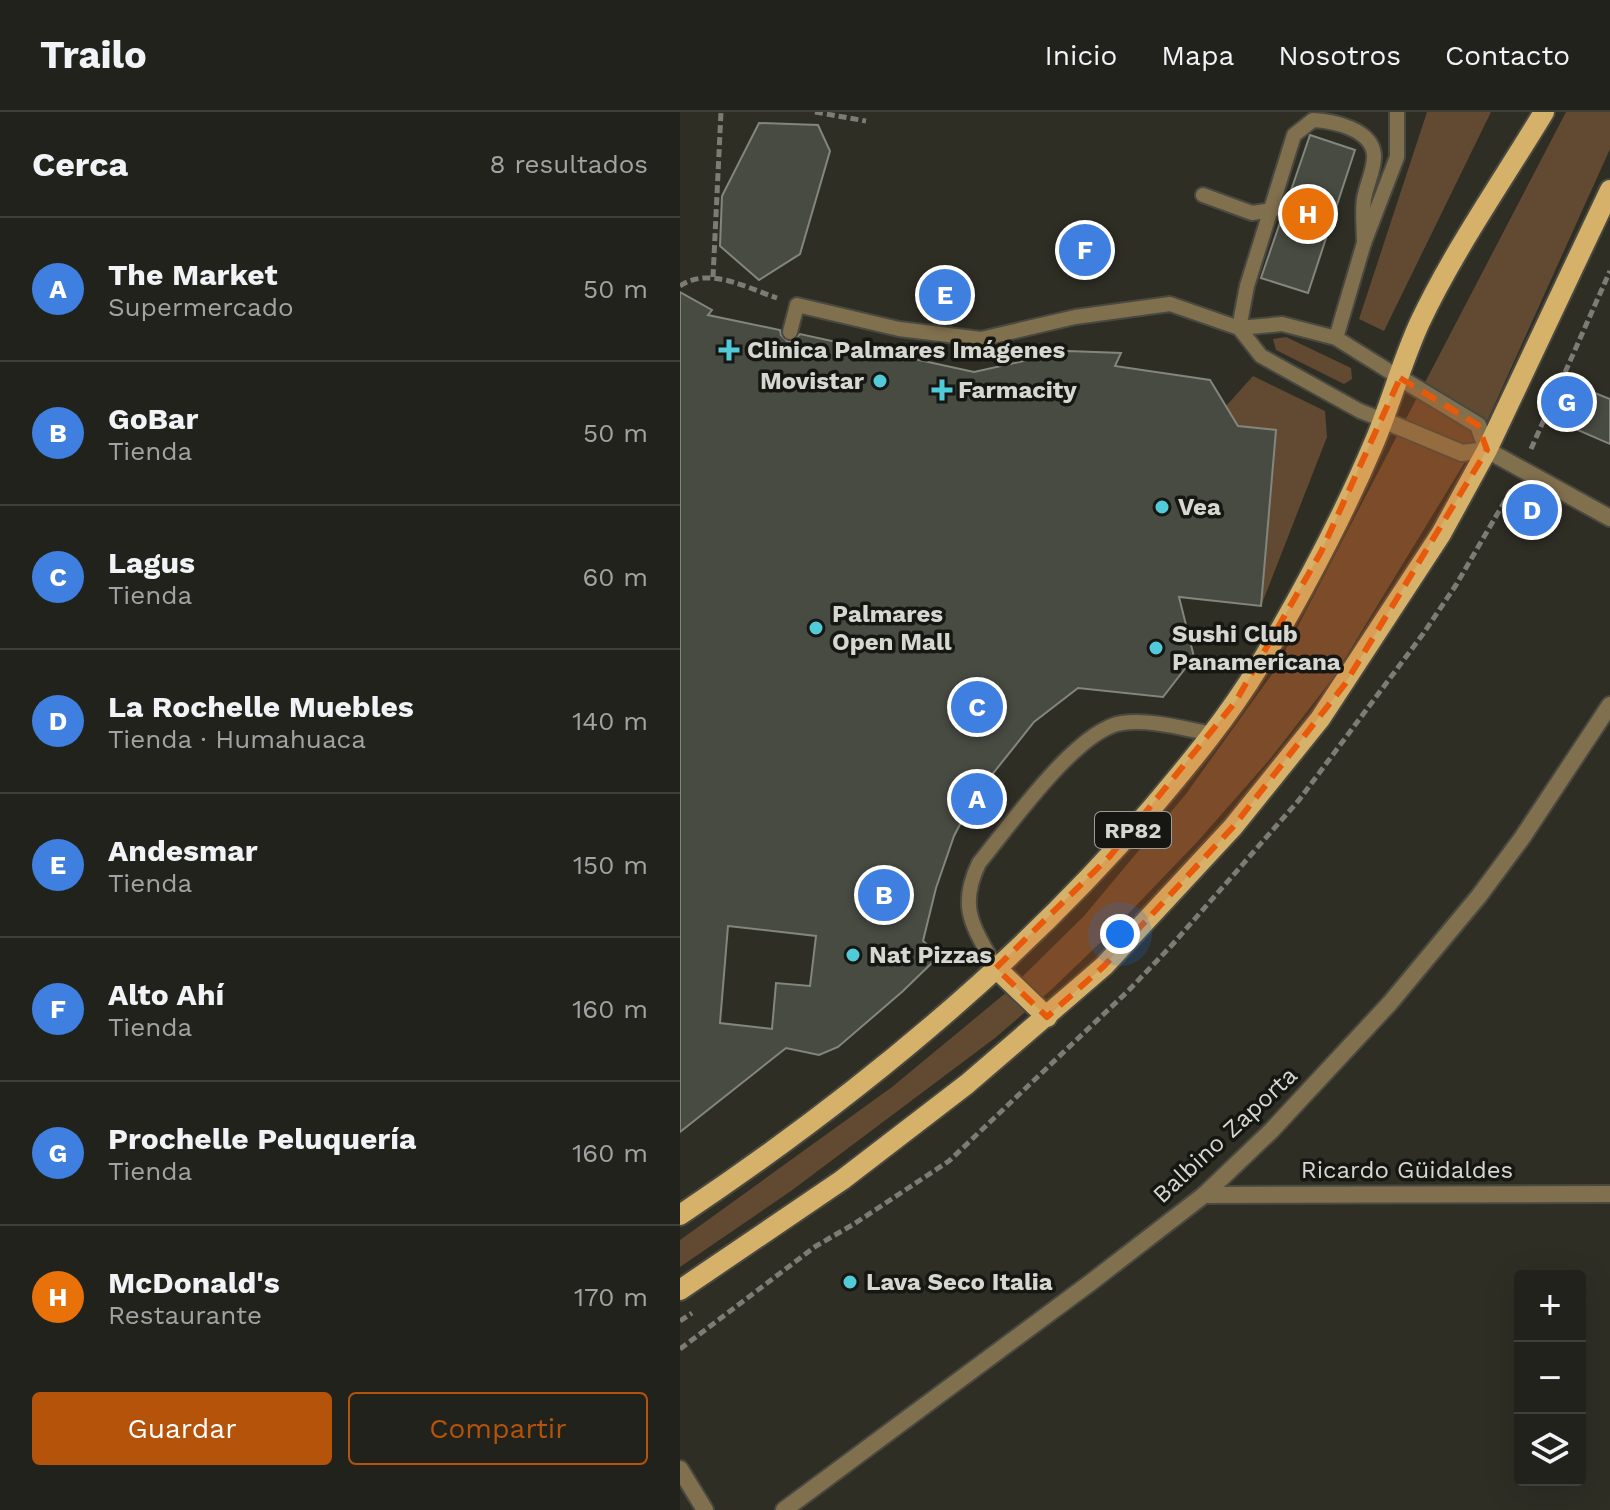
<!DOCTYPE html>
<html lang="es">
<meta charset="utf-8">
<style>
:root{--surface:#22221c;--page:#2a2a25;--text:#f1f3f6;--muted:#a2a4a3;--line:#3f3f3b;--accent:#b45309}
body{margin:0;font-family:"Work Sans",sans-serif;background:var(--page);color:var(--text)}
.controls{position:absolute;right:24px;bottom:24px;display:grid;overflow:hidden;border-radius:8px;box-shadow:0 8px 32px #0002}
.controls button{width:72px;height:72px;display:grid;place-items:center;padding:0;border:0;border-bottom:2px solid var(--line);background:var(--surface);color:var(--text);font:40px sans-serif}
.you{position:absolute;left:440px;top:822px;width:28px;height:28px;margin:-20px;border:6px solid #fff;border-radius:50%;background:#1a73e8;box-shadow:0 0 0 12px #1a73e833}
.badge{display:grid;place-items:center;width:52px;height:52px;border-radius:50%;background:var(--accent);color:#fff;font-size:26px;font-weight:700}
.pin{position:absolute;translate:-50% -50%;border:4px solid #fff;box-shadow:0 2px 8px #0006}
.list{margin:0;padding:0;list-style:none}
h2{display:flex;justify-content:space-between;align-items:center;height:104px;margin:0;padding:0 32px;font-size:34px}
h2 small{font-size:26px;font-weight:400;color:var(--muted)}
.list li{display:grid;grid-template-columns:52px 1fr auto;gap:24px;align-items:center;box-sizing:border-box;height:144px;padding:0 32px;border-top:2px solid var(--line)}
.list b{display:block;font-size:30px;white-space:nowrap}
.list p{margin:0;font-size:26px;white-space:nowrap;color:var(--muted)}
.list em{font-size:26px;font-style:normal;color:var(--muted)}
.actions{display:flex;gap:16px;padding:24px 32px}
.actions a{flex:1;padding:18px 0;border:2px solid var(--accent);border-radius:8px;text-align:center;font-size:28px;color:var(--accent)}
.actions .main{background:var(--accent);color:#fff}
.icon{flex:none;width:44px;height:44px;fill:none;stroke:currentColor;stroke-width:2;stroke-linecap:round;stroke-linejoin:round}
.map{position:relative;flex:none;width:930px;height:1398px;overflow:hidden}
header{display:flex;align-items:center;gap:48px;box-sizing:border-box;height:112px;padding:0 40px;background:var(--surface);border-bottom:2px solid var(--line)}
header strong{font-size:38px}
nav{display:flex;gap:44px;margin-inline-start:auto;font-size:28px}
main{display:flex}
aside{flex:1;background:var(--surface)}
.map>svg:first-child{display:block}
</style>
<header>
<strong>Trailo</strong>
<nav><a>Inicio</a><a>Mapa</a><a>Nosotros</a><a>Contacto</a></nav>
</header>
<main>
<aside>
<h2>Cerca<small>8 resultados</small></h2>
<ul class="list">
<li><span class="badge" style="background:#3f7fe0">A</span><div><b>The Market</b><p>Supermercado</p></div><em>50 m</em></li>
<li><span class="badge" style="background:#3f7fe0">B</span><div><b>GoBar</b><p>Tienda</p></div><em>50 m</em></li>
<li><span class="badge" style="background:#3f7fe0">C</span><div><b>Lagus</b><p>Tienda</p></div><em>60 m</em></li>
<li><span class="badge" style="background:#3f7fe0">D</span><div><b>La Rochelle Muebles</b><p>Tienda · Humahuaca</p></div><em>140 m</em></li>
<li><span class="badge" style="background:#3f7fe0">E</span><div><b>Andesmar</b><p>Tienda</p></div><em>150 m</em></li>
<li><span class="badge" style="background:#3f7fe0">F</span><div><b>Alto Ahí</b><p>Tienda</p></div><em>160 m</em></li>
<li><span class="badge" style="background:#3f7fe0">G</span><div><b>Prochelle Peluquería</b><p>Tienda</p></div><em>160 m</em></li>
<li><span class="badge" style="background:#e8710a">H</span><div><b>McDonald's</b><p>Restaurante</p></div><em>170 m</em></li>
</ul>
<div class="actions"><a class="main">Guardar</a><a>Compartir</a></div>
</aside>
<div class="map">
<svg width="930" height="1398" viewBox="0 0 930 1398">
<rect width="100%" height="100%" fill="#2e2e25"/>
<g fill="#624932">
<polygon points="747,0 811,0 704,219 679,207"/>
<polygon points="886,0 930,0 930,37 799,327 653,566 590,647 518,729 424,827 372,877 315,926 111,1079 0,1155 0,1128 212,975 328,879 404,804 506,682 595,558"/>
<polygon points="606,225 671,256 672,267 664,272 596,238 593,227"/>
<polygon points="573,264 645,299 647,325 581,494 596,319 558,314 546,294"/>
</g>
<g fill="#484b42" stroke="#82867c" stroke-width="2" fill-rule="evenodd">
<polygon points="79,11 138,13 150,39 120,142 79,168 40,134 42,84"/>
<polygon points="630,23 675,38 628,181 581,166"/>
<path d="M0,180L32,198L28,203L100,218L101,223L107,229H113L120,222L294,260L388,239L441,241L435,254L530,268L558,314L596,318L581,494L499,485L514,545L483,585L398,576L354,610L299,679L320,692L306,711L287,699L274,724L256,776L243,829L260,843L223,879L158,935L139,943L106,936L0,1020ZM48,814L136,824L130,874L96,871L92,917L40,911Z"/>
<polygon points="900,275 930,287 930,332 884,312"/>
</g>
<g fill="none" stroke-linecap="round" stroke-linejoin="round">
<g stroke="#494941" stroke-width="18">
<g id="service">
<polyline points="523,83 572,101 593,98"/>
<path d="M684,131C684,117 682,101 684,87C686,73 695,57 694,43C692,17 653,9 633,8L614,23L567,174L559,216L602,212L656,226L720,266"/>
<polyline points="110,220 117,193 219,217 301,227 395,205 490,192 559,216 581,244 680,299 703,308"/>
<polyline points="656,226 684,131 717,45 717,0"/>
<path d="M316,856C294,815 277,797 299,751C328,716 397,617 442,611C471,607 505,617 533,622"/>
</g>
</g>
<g stroke="#494941" stroke-width="20">
<g id="minor">
<polyline points="720,266 798,313 807,338"/>
<polyline points="703,308 782,341 807,338 930,406"/>
<polyline points="524,1083 930,1082"/>
<polyline points="0,1357 25,1398"/>
<polyline points="104,1398 410,1171 524,1083 591,1019 710,891 799,784 842,726 930,593"/>
</g>
</g>
<g stroke="#494941" stroke-width="24">
<g id="primary">
<polyline points="316,856 367,905"/>
<path d="M0,1103C172,988 336,854 471,697C510,651 548,605 579,554C620,485 663,404 694,331C711,291 722,249 740,210C774,138 823,68 864,0"/>
<polyline points="0,1178 162,1068 287,972 424,854 553,715 640,607 761,422 807,338 930,78"/>
</g>
</g>
<g stroke="#7c7c74" stroke-width="5" stroke-dasharray="8 4" stroke-linecap="butt">
<polyline points="135,0 186,9"/>
<polyline points="33,165 41,0"/>
<path d="M0,174C29,154 67,176 97,186"/>
<polyline points="851,337 930,159"/>
<polyline points="0,1209 12,1201"/>
<polyline points="0,1237 136,1134 174,1112 269,1049 448,879 492,833 619,688 743,522 776,473 833,375"/>
</g>
<use href="#service" stroke="#81704e" stroke-width="14"/>
<use href="#minor" stroke="#81704e" stroke-width="16"/>
<use href="#primary" stroke="#d5b169" stroke-width="20"/>
</g>
<path fill="#e8590c" fill-opacity="0.2" stroke="#e8590c" stroke-width="6" stroke-dasharray="16 10" stroke-linejoin="round" d="M720,266L798,313L807,338L665,572L553,715L424,854L367,905L316,856L430,744L556,589L641,440Z"/>
<g fill="#52cbd8" stroke="#161612" stroke-width="3">
<path d="M45 226h8v8h8v8h-8v8h-8v-8h-8v-8h8z"/>
<circle cx="200" cy="269" r="8"/>
<path d="M258 266h8v8h8v8h-8v8h-8v-8h-8v-8h8z"/>
<circle cx="482" cy="395" r="8"/>
<circle cx="136" cy="516" r="8"/>
<circle cx="476" cy="536" r="8"/>
<circle cx="173" cy="843" r="8"/>
<circle cx="170" cy="1170" r="8"/>
</g>
<g text-anchor="middle" stroke-width="7" stroke-linejoin="round" paint-order="stroke">
<rect fill="#161612" stroke="#9d9d98" stroke-width="2" x="415" y="700" width="76" height="36" rx="6"/>
<g font-size="22" font-weight="bold" fill="#d7d7d1">
<text x="453" y="726">RP82</text>
</g>
<g font-size="24" font-weight="bold" fill="#d7d7d1" stroke="#161612" text-anchor="start">
<text x="67" y="246">Clinica Palmares Imágenes</text>
<text x="184" y="277" text-anchor="end">Movistar</text>
<text x="278" y="286">Farmacity</text>
<text x="498" y="403">Vea</text>
<text x="152" y="510">Palmares<tspan x="152" dy="28">Open Mall</tspan></text>
<text x="492" y="530">Sushi Club<tspan x="492" dy="28">Panamericana</tspan></text>
<text x="189" y="851">Nat Pizzas</text>
<text x="186" y="1178">Lava Seco Italia</text>
</g>
<g font-size="24" fill="#d7d7d1" stroke="#161612">
<text transform="translate(545 1023) rotate(-43)" y="8">Balbino Zaporta</text>
<text x="727" y="1066">Ricardo Güidaldes</text>
</g>
</g>
</svg>
<div class="controls">
<button>+</button>
<button>−</button>
<button><svg class="icon" aria-label="layers" viewBox="0 0 24 24"><path d="M12 4l9 5-9 5-9-5zM3 14l9 5 9-5"/></svg></button>
</div>
<div class="you"></div>
<div class="pin badge" style="left:297px;top:687px;background:#3f7fe0">A</div>
<div class="pin badge" style="left:204px;top:783px;background:#3f7fe0">B</div>
<div class="pin badge" style="left:297px;top:595px;background:#3f7fe0">C</div>
<div class="pin badge" style="left:852px;top:398px;background:#3f7fe0">D</div>
<div class="pin badge" style="left:265px;top:183px;background:#3f7fe0">E</div>
<div class="pin badge" style="left:405px;top:138px;background:#3f7fe0">F</div>
<div class="pin badge" style="left:887px;top:290px;background:#3f7fe0">G</div>
<div class="pin badge" style="left:628px;top:102px;background:#e8710a">H</div>
</div>
</main>
